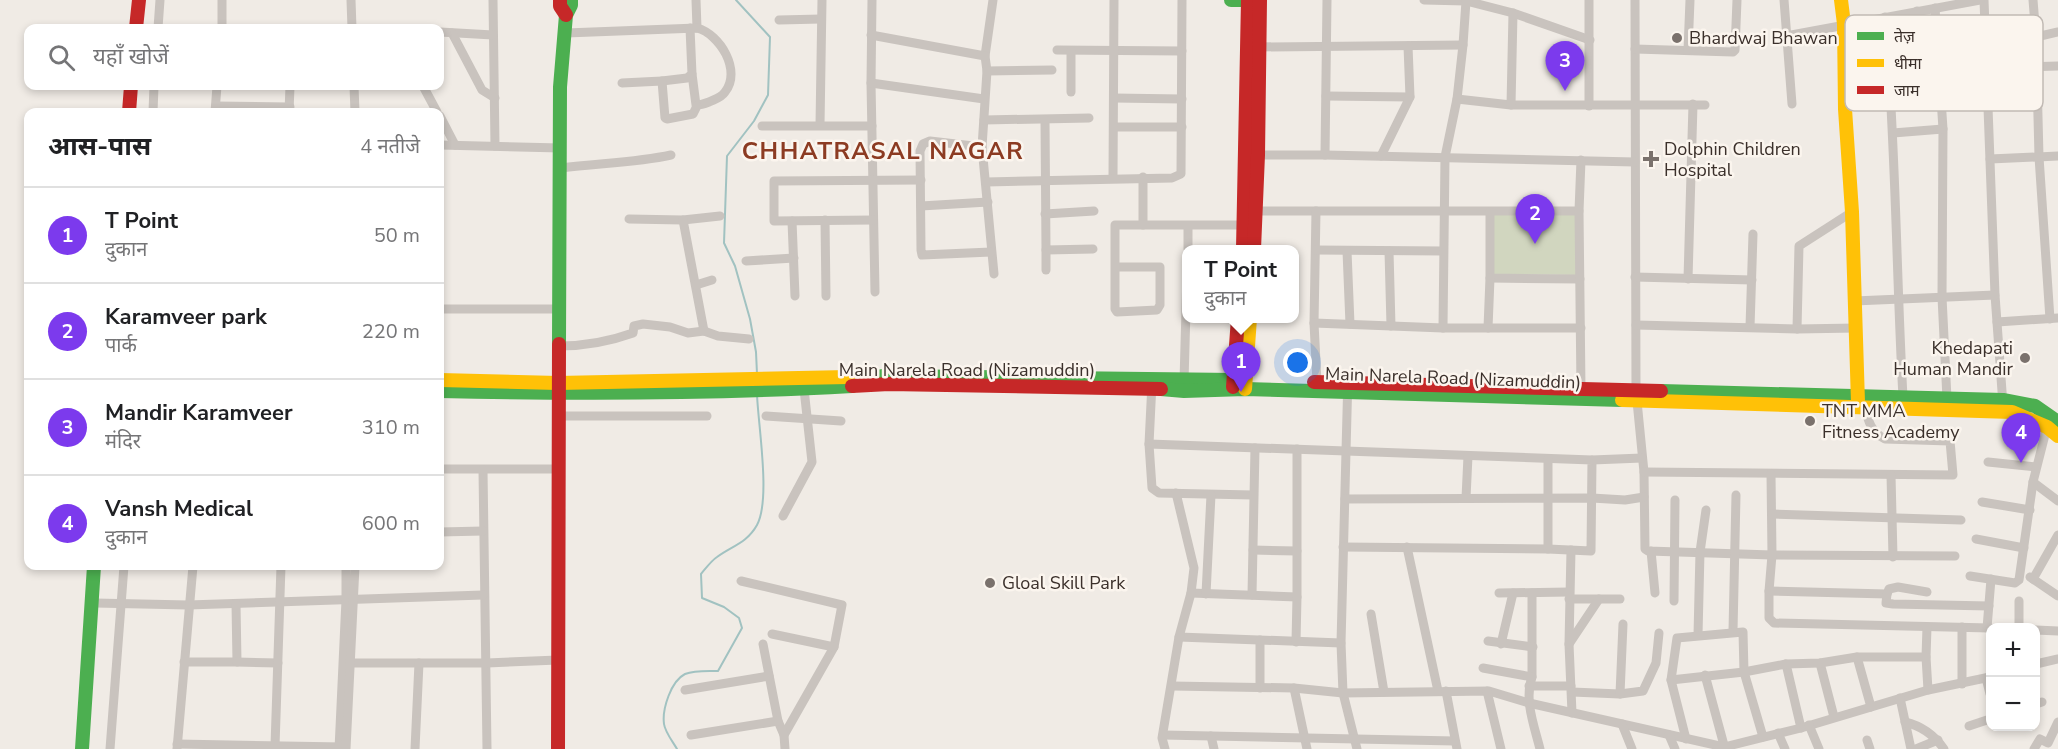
<!DOCTYPE html>
<html lang="hi">
<meta charset="utf-8">
<style>
:root{--surface:#fff;--page:#f2f2f2;--text:#202124;--muted:#757577;--line:#e0e0e0;--accent:#7c3aed}
body{margin:0;font-family:"Nunito Sans","Noto Sans Devanagari",sans-serif;background:var(--page);color:var(--text)}
.controls{position:absolute;right:18px;bottom:18px;display:grid;overflow:hidden;border-radius:12px;box-shadow:0 3px 9px #0003}
.controls button{width:54px;height:54px;display:grid;place-items:center;padding:0;border:0;border-bottom:2px solid var(--line);background:var(--surface);color:var(--text);font:30px sans-serif}
.you{position:absolute;left:1298px;top:363px;width:21px;height:21px;margin:-15px;border:4px solid #fff;border-radius:50%;background:#1a73e8;box-shadow:0 0 0 9px #1a73e833}
.badge{display:grid;place-items:center;width:39px;height:39px;border-radius:50%;background:var(--accent);color:#fff;font-size:20px;font-weight:700}
.pin{position:absolute;translate:-50% -50px;filter:drop-shadow(0 2px 3px #0008)}
.pin::after{content:'';position:absolute;top:32px;width:21px;height:18px;background:inherit;clip-path:polygon(0 0,100% 0,50% 100%)}
.popup{position:absolute;left:1182px;top:245px;width:117px;height:78px;box-sizing:border-box;display:grid;place-content:center;border-radius:12px;background:var(--surface);filter:drop-shadow(0 2px 4px #0005);font-size:20px;white-space:nowrap;color:var(--muted)}
.popup b{font-size:22px;color:var(--text)}
.popup::after{content:'';position:absolute;left:50%;top:100%;margin-left:-12px;border:12px solid transparent;border-top-color:var(--surface)}
.list{margin:0;padding:0;list-style:none}
h2{display:flex;justify-content:space-between;align-items:center;height:78px;margin:0;padding:0 24px;font-size:26px}
h2 small{font-size:20px;font-weight:400;color:var(--muted)}
.list li{display:grid;grid-template-columns:39px 1fr auto;gap:18px;align-items:center;box-sizing:border-box;height:96px;padding:0 24px;border-top:2px solid var(--line)}
.list b{display:block;font-size:22px;white-space:nowrap}
.list p{margin:0;font-size:20px;white-space:nowrap;color:var(--muted)}
.list em{font-size:20px;font-style:normal;color:var(--muted)}
.icon{flex:none;width:33px;height:33px;fill:none;stroke:currentColor;stroke-width:2;stroke-linecap:round;stroke-linejoin:round}
.map{position:relative;flex:none;width:2058px;height:749px;overflow:hidden}
.search{position:absolute;background:var(--surface);box-shadow:0 3px 9px #0003;left:24px;top:24px;width:420px;height:66px;display:flex;align-items:center;gap:15px;box-sizing:border-box;padding:0 21px;border-radius:12px;color:var(--muted);font-size:22px}
.panel{position:absolute;background:var(--surface);box-shadow:0 3px 9px #0003;left:24px;top:108px;width:420px;height:462px;border-radius:12px}
.map>svg:first-child{display:block}
</style>
<div class="map">
<svg width="2058" height="749" viewBox="0 0 2058 749">
<rect width="100%" height="100%" fill="#f0ebe5"/>
<polygon fill="#d1d6bf" points="1494,214 1577,214 1577,275 1493,274"/>
<g fill="none" stroke-linecap="round" stroke-linejoin="round">
<g stroke="#a1c2c1" stroke-width="2">
<polyline points="736,0 770,37 768,95 754,121 727,156 724,243 735,266 750,319 756,352 757,374"/>
<path d="M677,749C673,742 665,732 664,724C662,709 671,681 685,674C695,670 708,671 718,671L742,628L739,618L724,607L702,598L701,574C706,568 711,561 717,557C732,546 747,543 757,525C771,499 758,425 757,394"/>
</g>
<g stroke="#c9c3be" stroke-width="9">
<polyline points="351,0 352,28"/>
<polyline points="493,0 495,146"/>
<polyline points="696,0 697,28"/>
<polyline points="872,0 871,83 875,292"/>
<polyline points="993,0 985,56 987,71 982,147 994,274"/>
<polyline points="1424,0 1466,1 1513,13 1590,40"/>
<polyline points="1589,0 1589,106"/>
<polyline points="1635,0 1636,391 1644,472 1645,549 1648,551 1772,555 1955,556"/>
<polyline points="1784,0 1792,104"/>
<polyline points="1984,0 1995,295 2003,405"/>
<polyline points="2033,0 2036,37 2039,157 2050,319"/>
<polyline points="1935,8 1943,129 1942,297 1947,399"/>
<polyline points="1917,11 1919,36"/>
<path d="M1885,17C1896,144 1896,271 1903,397"/>
<polyline points="779,20 821,19"/>
<polyline points="158,28 160,0"/>
<polyline points="222,28 222,0"/>
<polyline points="440,32 493,35"/>
<polyline points="452,33 482,90 495,98"/>
<path d="M566,33L697,28C720,34 742,71 725,92C721,98 715,99 709,102C704,104 701,105 696,105L692,74"/>
<polyline points="871,35 985,56"/>
<polyline points="1786,36 1980,0"/>
<polyline points="2036,37 2058,32"/>
<polyline points="1259,47 1463,45"/>
<polyline points="1635,49 1733,52 1735,50 1737,0"/>
<polyline points="1057,50 1182,51"/>
<polyline points="1688,50 1690,0"/>
<polyline points="1071,51 1071,92"/>
<polyline points="987,71 1052,70"/>
<polyline points="1889,71 2058,66"/>
<polyline points="662,81 687,78 692,74 690,28"/>
<polyline points="622,83 662,81 665,118 667,119 693,114 697,106"/>
<polyline points="871,83 984,99"/>
<polyline points="354,86 355,112"/>
<polyline points="423,86 437,112"/>
<polyline points="1326,96 1410,97"/>
<polyline points="1114,98 1182,99"/>
<polyline points="1457,99 1511,105 1705,105"/>
<polyline points="1511,105 1513,13"/>
<polyline points="216,106 290,107"/>
<polyline points="153,112 154,86"/>
<polyline points="215,112 217,86"/>
<polyline points="289,112 290,86"/>
<polyline points="440,116 455,145"/>
<polyline points="984,120 1089,118"/>
<polyline points="1045,120 1046,250 1093,249"/>
<polyline points="820,125 822,0"/>
<polyline points="762,126 872,126"/>
<polyline points="1115,127 1182,127"/>
<polyline points="1893,133 1943,129"/>
<polyline points="440,145 561,148"/>
<polyline points="982,147 930,141 923,144 920,151 921,250 922,255 991,252"/>
<polyline points="1254,155 1325,155 1635,162"/>
<polyline points="1325,155 1327,0"/>
<polyline points="1381,156 1410,97 1408,46"/>
<polyline points="1990,159 2058,156"/>
<path d="M561,168C598,163 635,163 671,155"/>
<polyline points="1143,177 1143,225"/>
<polyline points="1113,178 1114,0"/>
<polyline points="986,182 1172,178 1181,174 1182,0"/>
<polyline points="921,206 988,202"/>
<polyline points="1250,211 1579,211"/>
<polyline points="1316,211 1314,323 1317,382"/>
<polyline points="1490,212 1490,278 1580,279"/>
<polyline points="1045,214 1094,211"/>
<polyline points="629,219 683,220 720,216"/>
<polyline points="683,220 704,331"/>
<polyline points="825,220 826,296"/>
<polyline points="873,220 774,221 774,181 921,180"/>
<polyline points="792,221 795,296"/>
<polyline points="1188,249 1188,226"/>
<polyline points="1316,250 1443,251"/>
<polyline points="1347,251 1350,324"/>
<polyline points="1389,251 1391,326"/>
<polyline points="746,261 794,258"/>
<polyline points="1116,267 1160,267 1160,305 1157,310 1117,312 1115,309 1115,225 1245,225"/>
<polyline points="1046,270 1046,250"/>
<polyline points="1635,277 1752,280"/>
<polyline points="1688,279 1693,104"/>
<polyline points="696,285 712,280"/>
<polyline points="1854,301 1995,295"/>
<polyline points="440,309 561,309"/>
<polyline points="1997,322 2058,318"/>
<polyline points="1314,323 1443,328 1581,328"/>
<polyline points="1636,325 1797,329 1856,328"/>
<polyline points="1750,327 1753,234"/>
<polyline points="1443,328 1445,157 1457,99 1463,45 1466,1"/>
<polyline points="1488,328 1490,278"/>
<polyline points="1797,329 1799,246 1852,212"/>
<path d="M559,346C586,346 608,342 633,333L634,326L643,324L670,327L688,333L704,331L718,336L749,339"/>
<polyline points="1348,375 1341,643 1343,693 1357,749"/>
<polyline points="1184,381 1187,274"/>
<polyline points="1152,383 1149,444 1152,488 1159,493 1253,495"/>
<polyline points="1581,389 1579,211 1581,160"/>
<polyline points="558,416 707,416"/>
<polyline points="766,416 841,421"/>
<polyline points="1149,444 1592,460 1591,551 1548,549 1343,547"/>
<polyline points="1592,460 1642,458"/>
<polyline points="1988,462 2036,467"/>
<polyline points="440,469 558,469"/>
<polyline points="483,470 487,749"/>
<path d="M1644,472L1953,475L1950,441L1885,439C1871,432 1868,421 1865,407"/>
<polyline points="1771,474 1772,555 1769,591 1769,618 1774,623 1990,628"/>
<polyline points="1891,475 1893,557"/>
<polyline points="2033,482 2058,501"/>
<polyline points="1466,498 1468,456"/>
<polyline points="1345,499 1592,498 1625,500 1644,497"/>
<polyline points="1982,502 2030,510"/>
<polyline points="1772,514 1961,520"/>
<polyline points="783,516 812,462 804,389"/>
<polyline points="440,532 483,531"/>
<polyline points="1976,539 2024,548"/>
<polyline points="1407,547 1438,691"/>
<polyline points="1548,549 1548,459"/>
<polyline points="1253,550 1297,551"/>
<polyline points="1571,550 1569,644 1572,713"/>
<polyline points="1651,551 1655,593"/>
<polyline points="1970,576 2015,583 2019,580 2033,482 2047,427"/>
<polyline points="2030,577 2058,596"/>
<polyline points="2033,579 2058,535"/>
<polyline points="741,581 842,605 834,647 784,735"/>
<polyline points="1769,591 1887,594 1889,589 1898,587 1927,592"/>
<polyline points="1191,593 1297,597"/>
<polyline points="1499,593 1569,592"/>
<path d="M1532,593V677C1524,700 1534,725 1540,749"/>
<polyline points="1206,594 1211,495"/>
<polyline points="1887,594 1886,603 1893,604 1989,606"/>
<polyline points="1252,595 1255,448"/>
<polyline points="1569,599 1620,599"/>
<polyline points="1674,601 1675,500"/>
<polyline points="2019,601 2019,628"/>
<polyline points="95,603 188,605 483,595"/>
<polyline points="1371,614 1384,692"/>
<polyline points="1927,627 1926,657 1928,690"/>
<polyline points="1987,628 1991,579"/>
<polyline points="2036,630 2058,631"/>
<polyline points="1733,631 1736,495"/>
<polyline points="772,634 834,647"/>
<polyline points="1698,635 1700,552 1706,510"/>
<polyline points="1179,637 1341,643"/>
<polyline points="1260,640 1260,688"/>
<polyline points="1488,641 1533,647"/>
<polyline points="1296,642 1297,597 1297,449"/>
<polyline points="763,644 778,721 784,735 785,749"/>
<polyline points="1501,644 1513,593"/>
<polyline points="1569,644 1599,599"/>
<polyline points="1857,657 1871,707"/>
<polyline points="184,662 237,662 236,604"/>
<polyline points="237,662 278,663"/>
<polyline points="350,663 487,663 558,660"/>
<polyline points="1820,663 1834,717"/>
<polyline points="1786,664 1801,728"/>
<polyline points="2036,664 2058,659"/>
<polyline points="1483,668 1532,677"/>
<polyline points="1705,675 1725,749"/>
<polyline points="1986,678 1990,694"/>
<polyline points="1671,680 1744,672 1786,664 1820,663 1857,657 1926,657"/>
<polyline points="1962,684 1962,627"/>
<polyline points="1172,686 1294,688 1343,693 1489,691 1529,703 1724,747 1801,728 1928,690 1990,677"/>
<polyline points="1529,686 1571,686"/>
<polyline points="1294,688 1307,749"/>
<polyline points="685,690 769,676"/>
<polyline points="1446,691 1457,749"/>
<polyline points="1487,691 1501,749"/>
<polyline points="1572,692 1620,694 1643,691 1656,663 1659,633"/>
<polyline points="1620,694 1623,624"/>
<polyline points="1900,698 1911,749"/>
<polyline points="2036,704 2042,702"/>
<path d="M1905,722C1922,726 1934,735 1944,749"/>
<polyline points="1622,724 1632,749"/>
<polyline points="1809,725 1819,749"/>
<polyline points="1969,726 1990,719"/>
<polyline points="1778,733 1785,749"/>
<polyline points="691,735 778,721"/>
<polyline points="1163,735 1455,741"/>
<polyline points="1669,735 1675,749"/>
<polyline points="1211,736 1214,749"/>
<polyline points="1686,739 1671,680 1677,638 1743,632 1744,672 1763,737"/>
<polyline points="1867,740 1870,749"/>
<polyline points="177,744 343,747"/>
<polyline points="275,746 281,566"/>
<polyline points="110,749 124,566"/>
<polyline points="177,749 193,566"/>
<polyline points="339,749 346,600 346,566"/>
<polyline points="346,749 355,566"/>
<polyline points="415,749 419,663"/>
<polyline points="1165,749 1162,738 1179,637 1191,593 1194,568 1176,493"/>
<polyline points="1916,749 1938,740"/>
<polyline points="2034,749 2040,739 2048,743 2058,722"/>
</g>
<g stroke="#4caf50" stroke-width="14">
<polyline points="1231,0 1258,0"/>
<polyline points="559,344 560,87 566,15 571,5 571,0"/>
<polyline points="882,376 1235,380"/>
<polyline points="1161,389 1184,391 1245,389 1622,400"/>
<path d="M440,391C577,394 715,394 852,386"/>
<polyline points="1661,391 2003,400 2035,406 2058,422"/>
<polyline points="82,749 94,566"/>
</g>
<g stroke="#ffc107" stroke-width="14">
<polyline points="1841,0 1844,24 1845,109 1852,212 1858,402"/>
<polyline points="440,380 558,383 848,377"/>
<polyline points="1245,389 1250,318"/>
<polyline points="1622,400 2012,412 2047,427 2058,436"/>
</g>
<g stroke="#c62828" stroke-width="14">
<polyline points="560,0 560,6 566,15"/>
<polyline points="136,28 139,0"/>
<polyline points="129,112 131,86"/>
<polyline points="1243,249 1248,0"/>
<polyline points="1254,249 1258,155 1260,0"/>
<polyline points="1314,382 1661,391"/>
<polyline points="852,386 889,384 1161,389"/>
<polyline points="1233,387 1238,318"/>
<polyline points="558,749 559,344"/>
</g>
</g>
<g fill="#7a716c" stroke="#fbf5ee" stroke-width="2">
<circle cx="1677" cy="38" r="6"/>
<path d="M1648 150h6v6h6v6h-6v6h-6v-6h-6v-6h6z"/>
<circle cx="2025" cy="358" r="6"/>
<circle cx="1810" cy="421" r="6"/>
<circle cx="990" cy="583" r="6"/>
</g>
<g text-anchor="middle" stroke-width="5" stroke-linejoin="round" paint-order="stroke">
<g font-size="18" fill="#3b302b" stroke="#fbf5ee" text-anchor="start">
<text x="1689" y="44">Bhardwaj Bhawan</text>
<text x="1664" y="155">Dolphin Children<tspan x="1664" dy="21">Hospital</tspan></text>
<text x="2013" y="354" text-anchor="end">Khedapati<tspan x="2013" dy="21">Human Mandir</tspan></text>
<text x="1822" y="417">TNT MMA<tspan x="1822" dy="21">Fitness Academy</tspan></text>
<text x="1002" y="589">Gloal Skill Park</text>
</g>
<g font-size="18" fill="#3b302b" stroke="#fbf5ee">
<text x="967" y="376">Main Narela Road (Nizamuddin)</text>
<text transform="translate(1453 378) rotate(2)" y="6">Main Narela Road (Nizamuddin)</text>
</g>
<g font-size="24" font-weight="bold" letter-spacing="1.5" fill="#8c3b22" stroke="#fbf5ee">
<text x="883" y="159">CHHATRASAL NAGAR</text>
</g>
</g>
<rect x="1845" y="15" width="198" height="96" rx="9" fill="#fbf5ee" stroke="#c1bab4" stroke-width="1.5"/>
<rect x="1857" y="32" width="27" height="8" fill="#4caf50"/>
<rect x="1857" y="59" width="27" height="8" fill="#ffc107"/>
<rect x="1857" y="86" width="27" height="8" fill="#c62828"/>
<g font-size="16" fill="#3b302b">
<text x="1894" y="42">तेज़</text>
<text x="1894" y="69">धीमा</text>
<text x="1894" y="96">जाम</text>
</g>
</svg>
<div class="controls">
<button>+</button>
<button>−</button>
</div>
<div class="you"></div>
<div class="pin badge" style="left:1241px;top:392px">1</div>
<div class="popup"><b>T Point</b>दुकान</div>
<div class="pin badge" style="left:1535px;top:244px">2</div>
<div class="pin badge" style="left:1565px;top:91px">3</div>
<div class="pin badge" style="left:2021px;top:463px">4</div>
<div class="search"><svg class="icon" aria-label="search" viewBox="0 0 24 24"><circle cx="10" cy="10" r="6"/><path d="M15 15l6 6"/></svg>यहाँ खोजें</div>
<section class="panel">
<h2>आस-पास<small>4 नतीजे</small></h2>
<ul class="list">
<li><span class="badge">1</span><div><b>T Point</b><p>दुकान</p></div><em>50 m</em></li>
<li><span class="badge">2</span><div><b>Karamveer park</b><p>पार्क</p></div><em>220 m</em></li>
<li><span class="badge">3</span><div><b>Mandir Karamveer</b><p>मंदिर</p></div><em>310 m</em></li>
<li><span class="badge">4</span><div><b>Vansh Medical</b><p>दुकान</p></div><em>600 m</em></li>
</ul>
</section>
</div>
